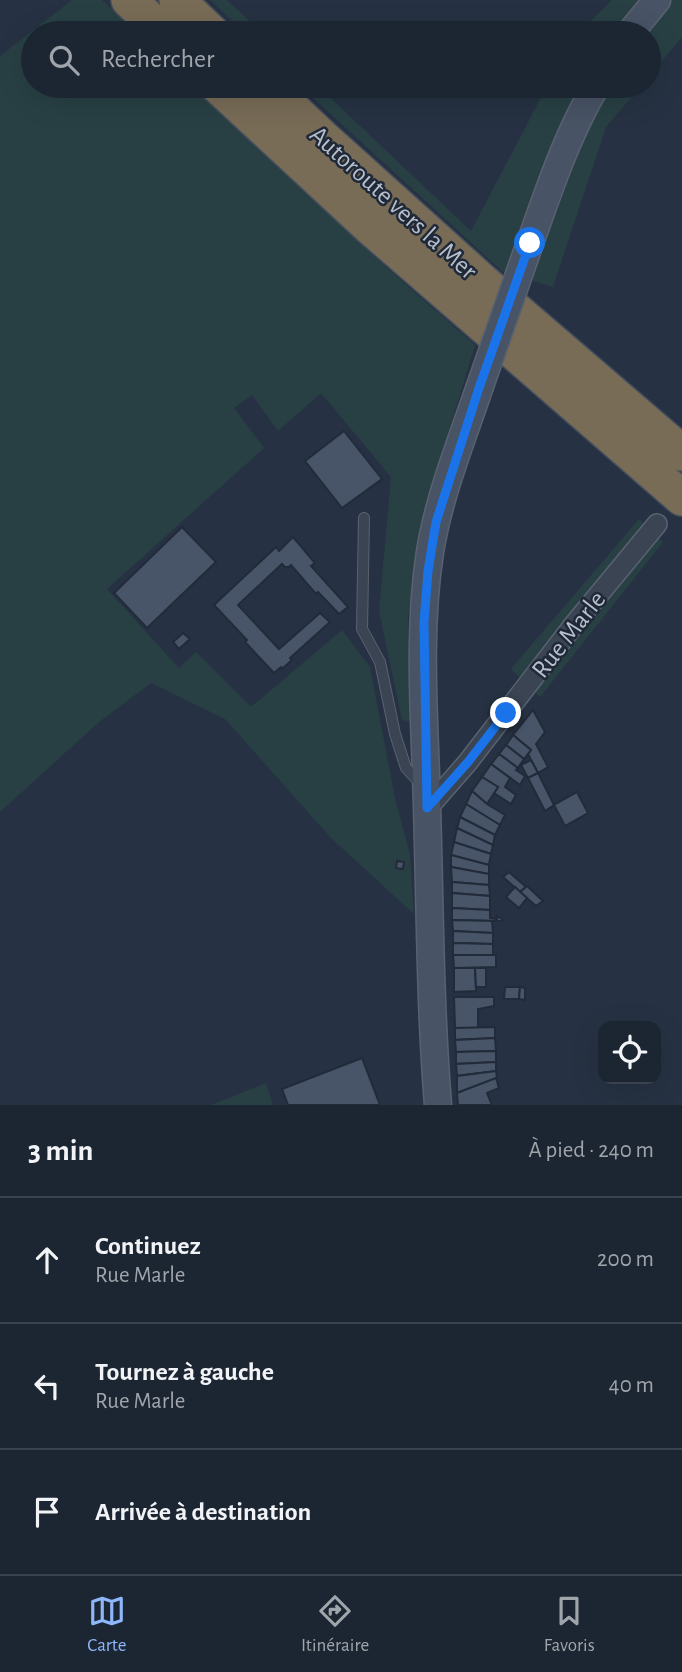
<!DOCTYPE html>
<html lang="fr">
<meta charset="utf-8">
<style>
:root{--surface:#1c2632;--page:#252e3a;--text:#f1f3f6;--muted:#a0a5ac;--line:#3a434d;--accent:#8eb6fa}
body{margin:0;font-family:"Alegreya Sans",sans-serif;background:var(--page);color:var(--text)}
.controls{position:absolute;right:21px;bottom:21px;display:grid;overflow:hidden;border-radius:14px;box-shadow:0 7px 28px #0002}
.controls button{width:63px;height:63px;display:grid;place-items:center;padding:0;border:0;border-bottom:2px solid var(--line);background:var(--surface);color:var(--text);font:35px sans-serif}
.stop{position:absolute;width:21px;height:21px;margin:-16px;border:5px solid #1a73e8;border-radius:50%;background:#fff}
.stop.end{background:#1a73e8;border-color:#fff;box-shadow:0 2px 7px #0008}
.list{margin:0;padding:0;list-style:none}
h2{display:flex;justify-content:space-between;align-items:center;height:91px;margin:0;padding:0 28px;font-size:30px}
h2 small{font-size:23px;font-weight:400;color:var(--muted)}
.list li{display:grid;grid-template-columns:46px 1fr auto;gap:21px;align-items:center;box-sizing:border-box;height:126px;padding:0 28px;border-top:2px solid var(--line)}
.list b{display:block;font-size:26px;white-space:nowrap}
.list p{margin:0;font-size:23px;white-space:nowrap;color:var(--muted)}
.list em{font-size:23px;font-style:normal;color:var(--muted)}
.icon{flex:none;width:38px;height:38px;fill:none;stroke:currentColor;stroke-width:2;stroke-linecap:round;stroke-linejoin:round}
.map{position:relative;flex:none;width:682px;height:1105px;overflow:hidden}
.search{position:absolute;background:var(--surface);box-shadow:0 7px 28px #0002;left:21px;right:21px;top:21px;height:77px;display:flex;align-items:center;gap:18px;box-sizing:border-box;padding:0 24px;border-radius:38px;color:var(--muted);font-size:26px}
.sheet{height:469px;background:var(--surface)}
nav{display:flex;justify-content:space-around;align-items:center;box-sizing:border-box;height:98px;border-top:2px solid var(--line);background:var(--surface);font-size:19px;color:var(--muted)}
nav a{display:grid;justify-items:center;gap:4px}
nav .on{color:var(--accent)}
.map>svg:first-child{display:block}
</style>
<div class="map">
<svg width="682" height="1105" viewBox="0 0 682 1105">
<rect width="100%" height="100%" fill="#263243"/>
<g fill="#284044">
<polygon points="72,0 102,0 137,33 33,33 33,86 193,86 388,269 475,345 444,447 408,616 411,722 402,720 379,611 391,477 321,393 278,431 252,395 234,408 264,448 107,589 179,668 196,652 251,707 342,630 370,667 395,798 410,855 414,914 331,838 225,719 151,683 99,722 0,812 0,56"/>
<polygon points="210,0 227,0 262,33 245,33"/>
<polygon points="612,0 682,0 682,37 649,76 649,33 579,33"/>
<polygon points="300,86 318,86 471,231 547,86 641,86 606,127 553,287 503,272"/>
<polygon points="639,519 663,542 540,697 511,669"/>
<polygon points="266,1083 273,1105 211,1105"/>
</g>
<g fill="#485467" stroke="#212b3a" stroke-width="2">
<polygon points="344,431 382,479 342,508 305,461"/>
<polygon points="182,527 216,562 147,628 114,593"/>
<polygon points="293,537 315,563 311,566 348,607 339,614 318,592 316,594 291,565 289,567 285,567 282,564 238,605 279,649 320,613 330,622 290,658 292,660 282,669 281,667 274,673 245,642 247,640 214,605 276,547 279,551"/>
<polygon points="183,633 190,639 179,649 173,642"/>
<polygon points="533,710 545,732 536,744 548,767 538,773 528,754 531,750 513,735"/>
<polygon points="513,735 531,750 524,759 506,745"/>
<polygon points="506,745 524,759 518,768 499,754"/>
<polygon points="499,754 518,768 516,770 525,776 520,785 491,764"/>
<polygon points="531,760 538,773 528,778 521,765"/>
<polygon points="491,764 510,778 505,787 516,795 511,804 494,793 498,787 482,777"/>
<polygon points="538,773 554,805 545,811 528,778"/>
<polygon points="482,777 498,787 487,804 472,791"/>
<polygon points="472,791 487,804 505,815 500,825 466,804"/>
<polygon points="577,792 588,813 565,826 554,805"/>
<polygon points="466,804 500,825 495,835 460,817"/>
<polygon points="460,817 495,835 493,845 457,828"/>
<polygon points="457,828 493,845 491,854 454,842"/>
<polygon points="454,842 491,854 489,865 451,855"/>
<polygon points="451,855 489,865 489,874 451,867"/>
<polygon points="397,861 404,862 403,869 396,868"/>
<polygon points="451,867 489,874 489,885 452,882"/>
<polygon points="509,872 526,887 520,892 503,877"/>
<polygon points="452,882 489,885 490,896 452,893"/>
<polygon points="527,886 543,901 536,906 520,892"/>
<polygon points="515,887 527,898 519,908 506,897"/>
<polygon points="452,893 490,896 490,910 452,908"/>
<polygon points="452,908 490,910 490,918 497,919 497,916 502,919 502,921 452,920"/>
<polygon points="452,920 492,921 493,933 453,931"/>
<polygon points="453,931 493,933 493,944 453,943"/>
<polygon points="453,943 493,944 493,955 453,955"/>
<polygon points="453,955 496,955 496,967 454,968"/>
<polygon points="454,968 475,968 476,991 454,992"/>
<polygon points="475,968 486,968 486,987 476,987"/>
<polygon points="505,987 520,987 519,999 504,999"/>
<polygon points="520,987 525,988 525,1000 519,999"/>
<polygon points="454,997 494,997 494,1006 478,1009 478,1028 455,1028"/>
<polygon points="495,1027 495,1038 455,1040 455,1028"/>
<polygon points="495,1038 496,1051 456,1052 455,1040"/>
<polygon points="496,1051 496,1062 456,1064 456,1052"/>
<polygon points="362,1058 380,1105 288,1105 282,1089"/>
<polygon points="496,1062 496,1071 457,1076 456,1064"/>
<polygon points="496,1071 497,1078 457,1093 457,1076"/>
<polygon points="496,1078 499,1088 487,1093 492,1105 458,1105 457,1093"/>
</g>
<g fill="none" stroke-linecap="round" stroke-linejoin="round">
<g stroke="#596270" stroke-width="12">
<polyline id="service" points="364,518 362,629 380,662 395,734 406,768 422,785"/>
</g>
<g stroke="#596270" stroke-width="22">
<polyline id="minor" points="427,809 468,762 576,622 657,524"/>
</g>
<g stroke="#596270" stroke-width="29">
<g id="secondary">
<polyline points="630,33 657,0"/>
<path d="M530,243C549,190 567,135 596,86"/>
<path d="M438,1105C430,1006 430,906 427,807C425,722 417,636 430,552C439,496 461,442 479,389"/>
</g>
</g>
<g stroke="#454f5d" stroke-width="38">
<g id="motorway">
<polyline points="129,0 164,33"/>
<polyline points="177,0 212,33"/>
<polyline points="218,86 370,227 682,498"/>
<polyline points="268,86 322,137 483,282 682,453"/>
</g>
</g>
<use href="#service" stroke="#3a4452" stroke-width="10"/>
<use href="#minor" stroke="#3a4452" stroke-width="19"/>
<use href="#secondary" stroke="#485365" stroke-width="26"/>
<use href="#motorway" stroke="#786c57" stroke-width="35"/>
<g stroke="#596270" stroke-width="29" stroke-linecap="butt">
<polyline id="secondary-bridge" points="479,389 530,243"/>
</g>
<use href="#secondary-bridge" stroke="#485365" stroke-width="26"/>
</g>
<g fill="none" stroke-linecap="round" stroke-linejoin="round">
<polyline stroke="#1a73e8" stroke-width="9" points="506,713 468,762 427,808 424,622 428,571 436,522 479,388 530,243"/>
</g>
<g text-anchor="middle" stroke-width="5" stroke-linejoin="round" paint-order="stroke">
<g font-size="26" fill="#b8bfcc" stroke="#1f2938">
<text transform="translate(394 202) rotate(42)" y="9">Autoroute vers la Mer</text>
<text transform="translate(568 634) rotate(-52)" y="9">Rue Marle</text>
</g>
</g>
</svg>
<div class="controls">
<button><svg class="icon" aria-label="locate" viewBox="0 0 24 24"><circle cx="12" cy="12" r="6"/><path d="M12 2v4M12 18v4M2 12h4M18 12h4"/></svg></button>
</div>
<div class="stop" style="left:530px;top:243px"></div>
<div class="stop end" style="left:506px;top:713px"></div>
<div class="search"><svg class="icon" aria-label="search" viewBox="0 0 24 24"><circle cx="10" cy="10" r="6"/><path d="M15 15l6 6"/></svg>Rechercher</div>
</div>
<section class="sheet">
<h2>3 min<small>À pied · 240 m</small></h2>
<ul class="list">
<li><svg class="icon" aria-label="ahead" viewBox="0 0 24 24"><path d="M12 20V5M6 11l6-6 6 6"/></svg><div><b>Continuez</b><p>Rue Marle</p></div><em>200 m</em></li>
<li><svg class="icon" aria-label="left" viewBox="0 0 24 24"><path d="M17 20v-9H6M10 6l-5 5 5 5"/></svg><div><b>Tournez à gauche</b><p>Rue Marle</p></div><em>40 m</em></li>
<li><svg class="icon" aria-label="arrive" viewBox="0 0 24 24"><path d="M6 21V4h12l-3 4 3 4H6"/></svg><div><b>Arrivée à destination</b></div></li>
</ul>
</section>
<nav>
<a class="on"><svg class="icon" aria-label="map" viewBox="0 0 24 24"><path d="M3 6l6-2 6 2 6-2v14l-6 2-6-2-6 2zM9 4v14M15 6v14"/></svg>Carte</a>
<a><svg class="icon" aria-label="directions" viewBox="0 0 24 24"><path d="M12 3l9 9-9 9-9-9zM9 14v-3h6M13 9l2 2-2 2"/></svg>Itinéraire</a>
<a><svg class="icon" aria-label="saved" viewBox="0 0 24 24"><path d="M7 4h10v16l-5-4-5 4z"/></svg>Favoris</a>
</nav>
